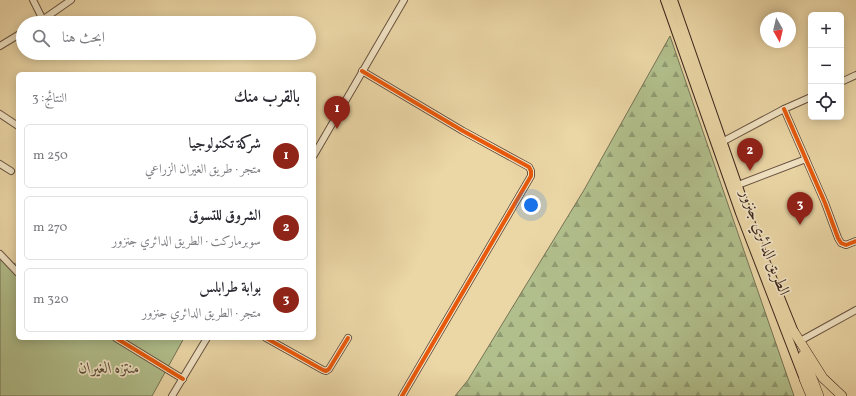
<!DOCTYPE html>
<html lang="ar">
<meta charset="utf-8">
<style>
:root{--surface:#fff;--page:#f7f7f7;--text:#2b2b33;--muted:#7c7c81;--line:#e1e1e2;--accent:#8f2418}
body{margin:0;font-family:Vollkorn,Amiri,serif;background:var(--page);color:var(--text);direction:rtl}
.controls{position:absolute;right:12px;top:12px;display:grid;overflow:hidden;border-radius:6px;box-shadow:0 2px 10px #0003}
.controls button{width:36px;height:36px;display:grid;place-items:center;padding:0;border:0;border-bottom:1px solid var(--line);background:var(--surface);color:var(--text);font:20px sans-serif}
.compass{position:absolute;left:760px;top:12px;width:36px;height:36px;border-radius:50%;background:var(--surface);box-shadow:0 2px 10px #0003;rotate:172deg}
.you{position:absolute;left:531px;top:205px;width:14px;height:14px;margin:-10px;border:3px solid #fff;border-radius:50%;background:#1a73e8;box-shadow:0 0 0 6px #1a73e833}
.badge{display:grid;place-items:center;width:26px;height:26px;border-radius:50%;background:var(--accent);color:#fff;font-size:13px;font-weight:700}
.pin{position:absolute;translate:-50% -33px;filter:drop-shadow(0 1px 2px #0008)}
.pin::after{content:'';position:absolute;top:21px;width:14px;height:12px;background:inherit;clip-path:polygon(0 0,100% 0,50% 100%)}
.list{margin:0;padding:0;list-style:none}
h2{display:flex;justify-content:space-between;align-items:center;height:52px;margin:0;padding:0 16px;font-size:17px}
h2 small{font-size:13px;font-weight:400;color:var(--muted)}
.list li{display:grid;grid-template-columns:26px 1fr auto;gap:12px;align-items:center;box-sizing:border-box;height:64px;margin:0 8px 8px;padding:0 8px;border:1px solid var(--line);border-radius:6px}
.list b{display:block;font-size:15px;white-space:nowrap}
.list p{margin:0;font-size:13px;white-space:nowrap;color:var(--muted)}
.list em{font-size:13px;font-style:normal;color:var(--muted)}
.icon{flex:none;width:22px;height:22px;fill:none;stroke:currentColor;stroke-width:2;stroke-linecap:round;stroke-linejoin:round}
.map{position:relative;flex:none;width:856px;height:396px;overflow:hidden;direction:ltr}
.search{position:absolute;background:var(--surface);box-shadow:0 2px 10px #0003;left:16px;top:16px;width:300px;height:44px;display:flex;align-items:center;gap:10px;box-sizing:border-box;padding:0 14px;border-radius:22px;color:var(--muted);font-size:15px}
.panel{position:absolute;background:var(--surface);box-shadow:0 2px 10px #0003;left:16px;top:72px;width:300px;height:268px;border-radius:6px;direction:rtl}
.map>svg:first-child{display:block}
</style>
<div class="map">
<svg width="856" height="396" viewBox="0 0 856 396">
<defs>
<pattern id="forest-firs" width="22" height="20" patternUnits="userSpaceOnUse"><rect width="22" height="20" fill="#b1bf8c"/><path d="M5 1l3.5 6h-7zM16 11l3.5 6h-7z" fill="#919b72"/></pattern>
</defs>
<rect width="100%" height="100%" fill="#ebd6a6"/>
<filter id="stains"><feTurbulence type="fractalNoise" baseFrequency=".005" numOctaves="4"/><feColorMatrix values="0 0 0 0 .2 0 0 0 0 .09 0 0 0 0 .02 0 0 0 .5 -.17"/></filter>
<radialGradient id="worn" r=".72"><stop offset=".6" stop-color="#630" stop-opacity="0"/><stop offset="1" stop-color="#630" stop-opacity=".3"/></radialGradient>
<polygon fill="url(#forest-firs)" stroke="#767355" points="670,36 794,396 455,396 468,380 584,190"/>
<polygon fill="#b1bf8c" stroke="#767355" points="0,258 18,265 18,338 184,338 152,396 0,396"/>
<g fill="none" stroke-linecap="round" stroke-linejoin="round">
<g stroke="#685340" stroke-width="8">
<g id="minor">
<polyline points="33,0 43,20"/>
<polyline points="38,23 71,0"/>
<polyline points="0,46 23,32"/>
<polyline points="362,71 463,131 529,167 531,171 531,176 402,396"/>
<polyline points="841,82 856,75"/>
<polyline points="784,109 825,203 838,238 841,243 846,245 856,241"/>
<polyline points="0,114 18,126"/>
<polyline points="722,142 784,109 811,97"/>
<polyline points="314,155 404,0"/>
<polyline points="0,164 11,171"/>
<polyline points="738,185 806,159"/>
<polyline points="0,254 18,273"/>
<polyline points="116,338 183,379"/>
<polyline points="266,338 323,370 326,371 329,369 348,338"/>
<polyline points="800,341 856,310"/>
<polyline points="172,396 207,338"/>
</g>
</g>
<g stroke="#3c271e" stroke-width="10">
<g id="major">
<polyline points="665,0 740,213 804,379"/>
<polyline points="673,0 756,238 794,332"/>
</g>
</g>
<g stroke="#3c271e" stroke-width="10">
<g id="highway">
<polyline points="794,332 823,378 842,396"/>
<polyline points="803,355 819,396"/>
<polyline points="804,379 811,396"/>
</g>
</g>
<use href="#minor" stroke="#f2e4c5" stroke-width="6"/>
<use href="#major" stroke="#ebd6a6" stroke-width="8"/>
<use href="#highway" stroke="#ebd6a6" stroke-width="9"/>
<g stroke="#f2e4c5" stroke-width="6">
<g id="cycleway">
<polyline points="362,71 463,131 529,167 531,171 531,176 402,396"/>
<polyline points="784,109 825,203 838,238 841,243 846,245 856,241"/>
<polyline points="116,338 183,379"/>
<polyline points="266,338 323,370 326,371 329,369 348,338"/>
</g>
</g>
<use href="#cycleway" stroke="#e8590c" stroke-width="4"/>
</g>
<g text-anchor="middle" stroke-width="3.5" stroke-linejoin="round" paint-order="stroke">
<g font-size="16" fill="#3c271e" stroke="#f2e4c5">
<text transform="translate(766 242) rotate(69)" y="6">الطريق الدائري جنزور</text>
</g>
<g font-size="16" font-style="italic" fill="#594d3a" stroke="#f2e4c5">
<text x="109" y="373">منتزه الغيران</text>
</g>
</g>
<rect width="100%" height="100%" filter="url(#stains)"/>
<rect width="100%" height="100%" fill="url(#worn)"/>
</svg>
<div class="controls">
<button>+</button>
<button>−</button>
<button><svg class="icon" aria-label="locate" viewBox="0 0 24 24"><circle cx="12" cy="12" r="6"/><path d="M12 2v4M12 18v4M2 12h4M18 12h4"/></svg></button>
</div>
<svg class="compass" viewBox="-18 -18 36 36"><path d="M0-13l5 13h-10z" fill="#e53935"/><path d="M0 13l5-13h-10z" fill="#7c7c81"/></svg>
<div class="you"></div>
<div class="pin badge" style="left:337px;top:129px">1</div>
<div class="pin badge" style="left:750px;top:171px">2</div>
<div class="pin badge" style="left:800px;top:225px">3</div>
<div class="search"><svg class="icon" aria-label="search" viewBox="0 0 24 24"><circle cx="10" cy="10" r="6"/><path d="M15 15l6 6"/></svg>ابحث هنا</div>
<section class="panel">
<h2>بالقرب منك<small>النتائج: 3</small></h2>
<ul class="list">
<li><span class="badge">1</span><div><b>شركة تكنولوجيا</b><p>متجر · طريق الغيران الزراعي</p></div><em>250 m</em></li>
<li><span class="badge">2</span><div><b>الشروق للتسوق</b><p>سوبرماركت · الطريق الدائري جنزور</p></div><em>270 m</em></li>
<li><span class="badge">3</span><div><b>بوابة طرابلس</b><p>متجر · الطريق الدائري جنزور</p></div><em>320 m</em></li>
</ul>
</section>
</div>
